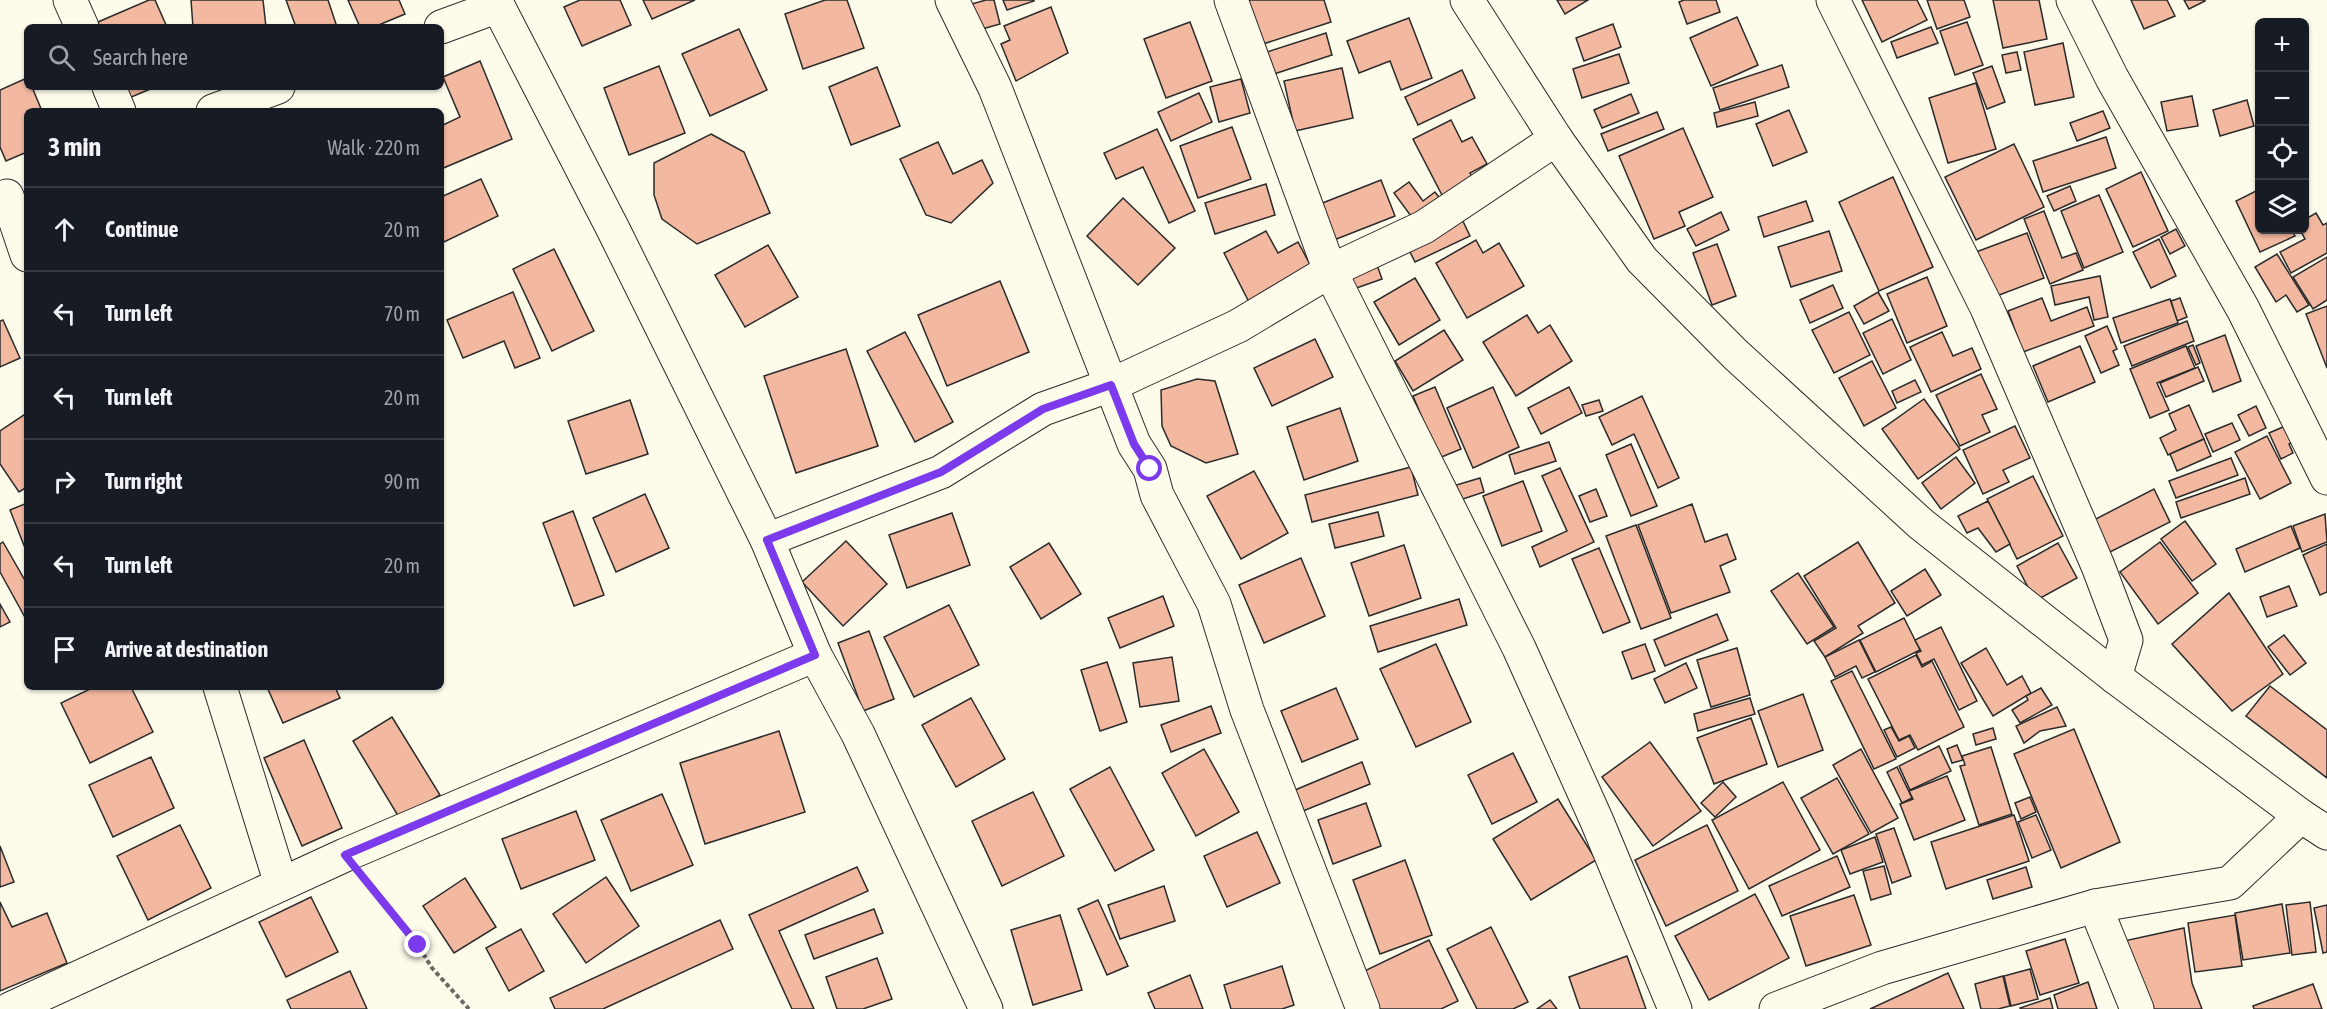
<!DOCTYPE html>
<meta charset="utf-8">
<style>
:root{--surface:#171b24;--page:#242831;--text:#f1f3f6;--muted:#9ea1a6;--line:#363941}
body{margin:0;font-family:"Asap Condensed",sans-serif;background:var(--page);color:var(--text)}
.controls{position:absolute;right:18px;top:18px;display:grid;overflow:hidden;border-radius:9px;box-shadow:0 2px 4px #0004}
.controls button{width:54px;height:54px;display:grid;place-items:center;padding:0;border:0;border-bottom:2px solid var(--line);background:var(--surface);color:var(--text);font:30px sans-serif}
.stop{position:absolute;width:18px;height:18px;margin:-14px;border:4px solid #7c3aed;border-radius:50%;background:#fff}
.stop.end{background:#7c3aed;border-color:#fff;box-shadow:0 2px 6px #0008}
.list{margin:0;padding:0;list-style:none}
h2{display:flex;justify-content:space-between;align-items:center;height:78px;margin:0;padding:0 24px;font-size:26px}
h2 small{font-size:20px;font-weight:400;color:var(--muted)}
.list li{display:grid;grid-template-columns:39px 1fr auto;gap:18px;align-items:center;box-sizing:border-box;height:84px;padding:0 24px;border-top:2px solid var(--line)}
.list b{display:block;font-size:22px;white-space:nowrap}
.list em{font-size:20px;font-style:normal;color:var(--muted)}
.icon{flex:none;width:33px;height:33px;fill:none;stroke:currentColor;stroke-width:2;stroke-linecap:round;stroke-linejoin:round}
.map{position:relative;flex:none;width:2327px;height:1009px;overflow:hidden}
.search{position:absolute;background:var(--surface);box-shadow:0 2px 4px #0004;left:24px;top:24px;width:420px;height:66px;display:flex;align-items:center;gap:15px;box-sizing:border-box;padding:0 21px;border-radius:9px;color:var(--muted);font-size:22px}
.panel{position:absolute;background:var(--surface);box-shadow:0 2px 4px #0004;left:24px;top:108px;width:420px;height:582px;border-radius:9px}
.map>svg:first-child{display:block}
</style>
<div class="map">
<svg width="2327" height="1009" viewBox="0 0 2327 1009">
<rect width="100%" height="100%" fill="#fdfbea"/>
<g fill="#f2b8a0" stroke="#2b2b2b" stroke-width="1.5">
<polygon points="149,0 155,0 167,27 100,27 98,22"/>
<polygon points="191,0 263,0 266,27 193,27"/>
<polygon points="286,0 328,0 337,27 296,27"/>
<polygon points="348,0 399,0 405,14 374,27 360,27"/>
<polygon points="580,0 620,0 631,25 582,46 564,7"/>
<polygon points="643,0 695,0 652,19"/>
<polygon points="825,0 847,0 864,48 803,69 785,14"/>
<polygon points="986,0 994,0 1000,24 975,31 968,5"/>
<polygon points="1003,0 1034,0 1034,1 1007,10"/>
<polygon points="1248,0 1324,0 1331,22 1263,44"/>
<polygon points="1557,0 1588,0 1565,14"/>
<polygon points="1684,0 1716,0 1720,12 1687,24 1679,2"/>
<polygon points="1862,0 1917,0 1927,20 1882,42"/>
<polygon points="1927,0 1964,0 1970,17 1937,29"/>
<polygon points="1993,0 2039,0 2047,39 2003,48"/>
<polygon points="2131,0 2167,0 2175,16 2144,29"/>
<polygon points="2184,0 2205,0 2205,1 2189,9"/>
<polygon points="1051,7 1068,53 1016,81 1001,44 1010,40 1004,26"/>
<polygon points="1737,17 1758,65 1711,86 1690,38"/>
<polygon points="1409,18 1432,78 1401,90 1390,61 1359,73 1347,41"/>
<polygon points="1190,22 1212,81 1166,98 1144,39"/>
<polygon points="1967,22 1983,65 1955,75 1940,31"/>
<polygon points="1613,24 1621,47 1584,61 1576,38"/>
<polygon points="1931,27 1938,43 1897,58 1891,42"/>
<polygon points="739,29 767,90 710,116 682,54"/>
<polygon points="1326,33 1332,55 1271,75 1264,53"/>
<polygon points="2063,43 2074,97 2035,105 2024,52"/>
<polygon points="2017,52 2021,70 2006,73 2002,55"/>
<polygon points="1619,54 1629,83 1582,98 1573,69"/>
<polygon points="480,61 512,139 441,169 441,126 460,117 443,77"/>
<polygon points="1782,65 1789,87 1720,110 1713,88"/>
<polygon points="659,66 685,133 629,155 604,88"/>
<polygon points="1992,66 2005,102 1987,109 1973,73"/>
<polygon points="877,67 900,126 851,145 829,87"/>
<polygon points="1342,68 1353,118 1295,131 1284,81"/>
<polygon points="1462,70 1475,98 1418,125 1405,97"/>
<polygon points="27,78 27,87 32,87 42,111 27,111 27,152 6,161 0,147 0,90"/>
<polygon points="1241,79 1250,113 1219,122 1210,87"/>
<polygon points="1976,83 1996,149 1948,163 1929,98"/>
<polygon points="125,87 155,87 129,98"/>
<polygon points="1199,93 1212,122 1171,141 1158,112"/>
<polygon points="1631,94 1639,113 1602,128 1594,110"/>
<polygon points="2192,96 2198,126 2167,131 2161,102"/>
<polygon points="2247,100 2254,126 2220,136 2213,110"/>
<polygon points="1755,102 1758,116 1717,127 1714,113"/>
<polygon points="1789,110 1807,152 1773,166 1756,124"/>
<polygon points="2103,111 2110,128 2077,141 2070,123"/>
<polygon points="1657,112 1664,129 1608,151 1601,134"/>
<polygon points="1451,120 1462,142 1472,137 1487,164 1470,173 1474,180 1443,197 1413,139"/>
<polygon points="1232,127 1251,179 1198,198 1180,146"/>
<polygon points="1683,128 1713,197 1679,212 1685,226 1654,239 1619,156"/>
<polygon points="1157,129 1195,211 1169,223 1143,167 1116,179 1104,153"/>
<polygon points="711,134 744,152 770,213 697,244 662,219 654,195 654,163"/>
<polygon points="2106,137 2116,168 2043,192 2033,161"/>
<polygon points="938,142 953,174 982,160 993,183 951,223 926,215 900,159"/>
<polygon points="2014,144 2044,207 1976,240 1945,177"/>
<polygon points="2141,172 2168,231 2133,247 2106,189"/>
<polygon points="1893,177 1933,267 1879,291 1839,202"/>
<polygon points="481,179 498,216 444,242 441,234 441,197"/>
<polygon points="1381,180 1395,216 1334,240 1320,204"/>
<polygon points="1409,182 1423,201 1435,192 1446,206 1419,227 1394,193"/>
<polygon points="1266,184 1275,215 1215,234 1205,203"/>
<polygon points="2070,186 2076,201 2054,211 2047,196"/>
<polygon points="2260,189 2260,230 2292,230 2295,236 2260,252 2236,201"/>
<polygon points="2099,195 2123,252 2084,268 2061,211"/>
<polygon points="1123,198 1175,248 1138,285 1087,236"/>
<polygon points="1806,201 1813,221 1764,237 1758,217"/>
<polygon points="2044,211 2062,258 2076,253 2083,270 2050,284 2024,219"/>
<polygon points="1721,212 1729,230 1696,246 1687,229"/>
<polygon points="2316,213 2323,225 2327,223 2327,253 2291,273 2280,252 2305,239 2300,230 2304,230 2304,220"/>
<polygon points="1460,215 1470,236 1415,262 1405,242"/>
<polygon points="2176,229 2185,246 2170,254 2161,237"/>
<polygon points="1266,231 1278,253 1298,242 1313,270 1253,310 1224,253"/>
<polygon points="1829,231 1842,271 1791,287 1778,247"/>
<polygon points="2027,233 2044,278 1994,297 1976,252"/>
<polygon points="2159,239 2176,276 2151,288 2133,252"/>
<polygon points="1476,240 1483,253 1499,243 1524,286 1467,318 1436,263"/>
<polygon points="1717,244 1736,296 1712,305 1693,253"/>
<polygon points="768,245 798,297 745,327 715,275"/>
<polygon points="554,249 594,331 552,351 513,269"/>
<polygon points="2277,254 2309,305 2297,312 2286,295 2276,302 2255,267"/>
<polygon points="2327,257 2327,300 2313,309 2293,277"/>
<polygon points="1376,262 1382,279 1348,291 1342,274"/>
<polygon points="2100,276 2108,317 2094,320 2089,297 2055,305 2051,286"/>
<polygon points="1927,277 1947,326 1907,343 1887,294"/>
<polygon points="1415,278 1440,320 1399,345 1374,302"/>
<polygon points="1000,281 1029,352 947,386 918,315"/>
<polygon points="1833,285 1843,308 1810,323 1800,300"/>
<polygon points="513,292 540,358 515,368 504,341 463,358 447,320"/>
<polygon points="1878,292 1889,311 1864,324 1854,306"/>
<polygon points="2042,298 2051,321 2087,307 2094,326 2023,352 2008,311"/>
<polygon points="2180,298 2187,317 2177,321 2171,301"/>
<polygon points="2170,299 2178,323 2121,343 2113,318"/>
<polygon points="2327,306 2327,368 2306,314"/>
<polygon points="1849,312 1870,355 1834,373 1812,330"/>
<polygon points="1527,315 1538,333 1550,325 1572,361 1516,396 1483,342"/>
<polygon points="1892,319 1911,360 1883,374 1863,333"/>
<polygon points="3,320 20,358 0,367 0,321"/>
<polygon points="2187,321 2194,341 2132,366 2124,346"/>
<polygon points="2107,326 2117,349 2113,351 2119,365 2101,373 2085,336"/>
<polygon points="1444,330 1463,360 1413,391 1395,361"/>
<polygon points="905,332 953,422 915,442 867,351"/>
<polygon points="1942,332 1953,356 1972,348 1981,369 1931,392 1910,347"/>
<polygon points="2225,335 2241,381 2213,392 2196,346"/>
<polygon points="1315,339 1333,377 1272,406 1254,368"/>
<polygon points="2193,345 2200,363 2196,365 2188,347"/>
<polygon points="2080,346 2095,382 2048,402 2033,366"/>
<polygon points="2186,346 2195,368 2157,383 2169,410 2150,418 2130,369"/>
<polygon points="846,349 878,446 796,473 764,376"/>
<polygon points="1872,361 1896,408 1864,426 1839,378"/>
<polygon points="2198,367 2204,381 2166,397 2160,383"/>
<polygon points="1981,374 1997,409 1982,415 1990,432 1960,446 1936,395"/>
<polygon points="1197,379 1215,381 1238,454 1206,463 1171,446 1162,426 1161,390"/>
<polygon points="1915,380 1921,392 1897,403 1892,391"/>
<polygon points="1435,387 1461,449 1439,458 1413,396"/>
<polygon points="1493,387 1519,447 1473,468 1447,408"/>
<polygon points="1569,387 1582,413 1541,434 1528,408"/>
<polygon points="1642,396 1679,478 1658,488 1634,434 1612,445 1599,417"/>
<polygon points="1924,399 1960,449 1918,479 1882,429"/>
<polygon points="630,400 648,454 586,474 568,421"/>
<polygon points="1599,400 1603,411 1586,416 1582,405"/>
<polygon points="2189,405 2204,439 2168,455 2160,438 2176,430 2169,414"/>
<polygon points="2256,406 2266,428 2249,436 2238,415"/>
<polygon points="1340,408 1358,461 1304,480 1287,427"/>
<polygon points="27,413 27,487 19,492 0,464 0,431"/>
<polygon points="2232,423 2240,440 2213,452 2205,434"/>
<polygon points="2290,424 2298,439 2289,444 2293,453 2281,459 2269,433"/>
<polygon points="2015,426 2030,458 2003,470 2009,482 1983,494 1963,450"/>
<polygon points="2267,436 2291,483 2260,499 2235,452"/>
<polygon points="2204,439 2211,456 2177,471 2170,454"/>
<polygon points="1549,442 1556,461 1515,474 1509,455"/>
<polygon points="1631,444 1657,506 1631,516 1606,455"/>
<polygon points="1956,457 1975,483 1941,509 1922,483"/>
<polygon points="2231,458 2238,475 2176,498 2169,481"/>
<polygon points="1411,467 1418,495 1312,522 1305,495"/>
<polygon points="1560,468 1594,542 1540,567 1532,547 1567,531 1542,476"/>
<polygon points="1254,471 1288,533 1241,559 1207,496"/>
<polygon points="2033,476 2063,536 2017,559 1987,499"/>
<polygon points="1480,478 1484,492 1457,501 1453,486"/>
<polygon points="2245,478 2250,494 2181,518 2176,502"/>
<polygon points="1523,481 1542,531 1502,546 1483,496"/>
<polygon points="1596,489 1607,516 1590,522 1579,496"/>
<polygon points="2154,489 2170,522 2106,554 2090,522"/>
<polygon points="645,494 669,548 616,572 593,518"/>
<polygon points="1988,501 2010,544 1996,552 1978,528 1967,533 1958,516"/>
<polygon points="27,503 27,553 10,510"/>
<polygon points="1692,504 1705,542 1727,534 1736,559 1720,566 1730,592 1671,613 1638,525"/>
<polygon points="573,511 604,595 574,606 543,523"/>
<polygon points="1378,512 1384,536 1335,548 1329,524"/>
<polygon points="952,513 970,565 907,588 889,535"/>
<polygon points="2325,514 2327,542 2302,552 2293,526"/>
<polygon points="2185,521 2216,564 2192,581 2161,539"/>
<polygon points="1636,525 1671,618 1641,629 1606,536"/>
<polygon points="2291,526 2300,548 2245,572 2236,549"/>
<polygon points="846,541 887,584 843,626 802,582"/>
<polygon points="3,542 27,584 27,621 0,572 0,544"/>
<polygon points="1858,542 1895,603 1858,626 1863,633 1825,657 1814,641 1836,628 1804,576"/>
<polygon points="2160,542 2198,593 2158,624 2120,572"/>
<polygon points="1049,543 1081,594 1041,619 1010,567"/>
<polygon points="2058,543 2077,578 2035,601 2017,566"/>
<polygon points="2327,544 2327,592 2320,595 2303,555"/>
<polygon points="1404,545 1421,598 1369,616 1351,563"/>
<polygon points="1599,548 1630,622 1603,633 1572,559"/>
<polygon points="1301,558 1325,616 1264,643 1239,585"/>
<polygon points="1925,569 1941,595 1907,616 1891,591"/>
<polygon points="1798,573 1834,627 1807,644 1771,591"/>
<polygon points="2289,586 2297,606 2267,617 2260,597"/>
<polygon points="2229,593 2283,674 2232,711 2172,644"/>
<polygon points="1163,596 1174,626 1120,648 1108,618"/>
<polygon points="1459,599 1467,625 1378,652 1370,626"/>
<polygon points="0,604 10,622 0,627"/>
<polygon points="949,605 979,665 914,697 884,637"/>
<polygon points="1717,614 1728,640 1665,666 1654,640"/>
<polygon points="1904,618 1920,650 1876,672 1860,640"/>
<polygon points="1941,627 1977,701 1959,710 1934,659 1922,665 1916,653 1921,651 1915,640"/>
<polygon points="869,631 894,699 863,711 838,643"/>
<polygon points="2284,635 2306,663 2290,675 2268,647"/>
<polygon points="1859,640 1875,672 1862,678 1856,666 1835,677 1825,657"/>
<polygon points="1436,644 1471,722 1416,747 1380,669"/>
<polygon points="1645,644 1655,671 1632,679 1622,652"/>
<polygon points="1737,648 1750,695 1711,707 1697,660"/>
<polygon points="1986,648 2007,685 2022,676 2031,693 1993,716 1961,663"/>
<polygon points="1916,655 1922,667 1932,661 1964,727 1918,750 1910,735 1899,740 1868,679"/>
<polygon points="1172,657 1179,701 1140,707 1133,663"/>
<polygon points="1107,662 1127,722 1100,731 1081,670"/>
<polygon points="1686,663 1697,688 1665,703 1654,679"/>
<polygon points="1852,671 1896,759 1874,769 1831,681"/>
<polygon points="2270,686 2327,730 2327,778 2246,716"/>
<polygon points="94,687 131,687 153,732 90,763 61,703"/>
<polygon points="267,687 335,687 340,698 283,723"/>
<polygon points="1336,688 1358,739 1302,762 1281,711"/>
<polygon points="2041,688 2052,705 2020,723 2012,710 2028,700 2026,696"/>
<polygon points="1803,694 1823,750 1778,767 1758,711"/>
<polygon points="971,698 1005,759 956,787 922,725"/>
<polygon points="1750,698 1755,714 1698,731 1694,714"/>
<polygon points="1211,706 1221,733 1171,752 1161,725"/>
<polygon points="2057,707 2066,726 2040,731 2024,743 2016,726"/>
<polygon points="392,717 440,795 400,819 353,741"/>
<polygon points="1751,718 1767,764 1714,784 1697,738"/>
<polygon points="1891,727 1899,741 1909,736 1915,748 1897,757 1884,730"/>
<polygon points="1993,728 1996,739 1976,745 1973,734"/>
<polygon points="2074,729 2120,842 2061,868 2014,754"/>
<polygon points="779,731 805,812 705,844 680,763"/>
<polygon points="304,740 342,828 302,846 264,758"/>
<polygon points="1650,742 1701,811 1653,846 1602,777"/>
<polygon points="1957,745 1963,760 1952,763 1947,749"/>
<polygon points="1939,746 1951,771 1910,790 1899,766"/>
<polygon points="1991,747 2012,814 1979,825 1960,766 1965,765 1962,756"/>
<polygon points="1204,749 1239,812 1196,836 1162,773"/>
<polygon points="1861,749 1898,818 1871,833 1833,765"/>
<polygon points="1513,753 1537,802 1492,824 1468,775"/>
<polygon points="151,757 174,808 113,837 89,785"/>
<polygon points="1362,762 1370,784 1303,811 1295,790"/>
<polygon points="1110,767 1154,850 1115,871 1070,789"/>
<polygon points="1897,767 1912,798 1902,803 1887,772"/>
<polygon points="1947,776 1965,820 1914,840 1900,804 1913,799 1909,791"/>
<polygon points="1837,778 1869,834 1833,854 1801,798"/>
<polygon points="1723,782 1736,797 1715,817 1701,803"/>
<polygon points="1783,782 1820,850 1749,889 1712,820"/>
<polygon points="1033,792 1064,856 1002,886 972,821"/>
<polygon points="662,794 693,865 631,891 601,820"/>
<polygon points="2030,797 2036,812 2021,819 2015,803"/>
<polygon points="1558,799 1596,860 1531,900 1493,839"/>
<polygon points="1366,803 1381,846 1333,864 1318,820"/>
<polygon points="576,811 595,860 521,889 502,839"/>
<polygon points="2014,815 2029,861 1946,889 1931,842"/>
<polygon points="2036,815 2051,850 2032,858 2018,822"/>
<polygon points="180,825 211,888 148,920 117,856"/>
<polygon points="1707,825 1738,891 1666,926 1635,860"/>
<polygon points="1894,828 1911,876 1892,883 1876,834"/>
<polygon points="1257,832 1280,883 1227,907 1204,856"/>
<polygon points="1875,837 1883,862 1850,874 1841,850"/>
<polygon points="0,846 14,882 0,887"/>
<polygon points="1837,856 1850,887 1782,916 1769,886"/>
<polygon points="1405,860 1432,935 1380,954 1353,880"/>
<polygon points="1884,866 1891,894 1871,900 1863,871"/>
<polygon points="857,867 868,891 779,931 814,1009 792,1009 749,915"/>
<polygon points="2026,867 2032,887 1993,899 1987,880"/>
<polygon points="606,877 639,926 586,963 553,914"/>
<polygon points="465,878 496,927 454,953 423,906"/>
<polygon points="1164,886 1175,921 1120,939 1108,905"/>
<polygon points="1755,894 1789,958 1709,1000 1675,936"/>
<polygon points="1854,895 1871,945 1806,966 1790,916"/>
<polygon points="311,897 338,952 286,977 259,922"/>
<polygon points="1098,900 1128,966 1107,975 1078,909"/>
<polygon points="0,902 12,927 47,913 67,963 0,991"/>
<polygon points="2310,902 2316,952 2292,955 2286,905"/>
<polygon points="2282,904 2290,953 2243,960 2235,913"/>
<polygon points="2327,905 2327,952 2323,953 2314,908"/>
<polygon points="874,909 883,933 814,959 805,935"/>
<polygon points="1060,915 1082,990 1033,1005 1011,930"/>
<polygon points="2235,915 2242,966 2195,972 2188,923"/>
<polygon points="720,920 733,949 603,1009 555,1009 550,998"/>
<polygon points="1491,927 1528,1002 1513,1009 1477,1009 1447,949"/>
<polygon points="2184,928 2192,983 2202,1009 2150,1009 2124,941"/>
<polygon points="521,929 544,971 509,991 486,948"/>
<polygon points="2065,939 2079,983 2040,995 2026,951"/>
<polygon points="1429,940 1458,1001 1441,1009 1373,1009 1356,975"/>
<polygon points="1627,956 1646,1009 1580,1009 1569,977"/>
<polygon points="877,958 892,999 863,1009 837,1009 826,977"/>
<polygon points="1282,966 1294,1005 1282,1009 1231,1009 1224,985"/>
<polygon points="2030,969 2038,999 2011,1006 2004,976"/>
<polygon points="350,971 367,1009 291,1009 287,1000"/>
<polygon points="1948,973 1964,1009 1870,1009"/>
<polygon points="1190,975 1203,1009 1155,1009 1148,993"/>
<polygon points="2003,976 2010,1006 1998,1009 1981,1009 1975,984"/>
<polygon points="2088,982 2097,1009 2058,1009 2054,995"/>
<polygon points="2313,984 2322,1009 2254,1009 2253,1006"/>
<polygon points="2050,998 2053,1009 2021,1009 2020,1008"/>
<polygon points="1550,1000 1557,1009 1537,1009"/>
</g>
<g fill="none" stroke-linecap="round" stroke-linejoin="round">
<g stroke="#2b2b2b" stroke-width="35">
<g id="street">
<polyline points="70,0 82,27"/>
<polyline points="495,0 613,229 767,540 815,655 858,734 986,1009"/>
<polyline points="952,0 995,88 1134,444 1150,469 1157,495 1214,604 1247,710 1363,1009"/>
<polyline points="1231,0 1330,271 1519,648 1596,819 1675,1009"/>
<polyline points="1833,0 1987,308 2098,566 2126,640 2115,677"/>
<polyline points="2073,0 2112,78 2243,309 2327,478"/>
<polyline points="441,27 498,6"/>
<polyline points="109,87 119,111"/>
<polyline points="213,111 278,87"/>
<polyline points="7,196 27,255"/>
<polyline points="767,540 941,472 1043,409 1111,385 1238,326 1330,271 1424,227 1556,139"/>
<polyline points="220,687 281,884"/>
<polyline points="2095,906 2137,1009"/>
<polyline points="10,1009 345,855 815,655"/>
<polyline points="1776,1009 1882,968 2095,906 2230,883 2301,816"/>
</g>
</g>
<g stroke="#2b2b2b" stroke-width="35">
<polyline id="secondary" points="1467,0 1556,139 1642,260 1735,354 1921,524 2115,677 2301,816 2327,833"/>
</g>
<polyline stroke="#6a6964" stroke-width="4" stroke-dasharray="4.5 3" stroke-linecap="butt" points="368,883 418,945 432,968 469,1009"/>
<use href="#street" stroke="#fdfbea" stroke-width="33"/>
<use href="#secondary" stroke="#fdfbea" stroke-width="33"/>
</g>
<g fill="none" stroke-linecap="round" stroke-linejoin="round">
<polyline stroke="#7c3aed" stroke-width="8" points="418,945 345,855 815,655 767,540 941,472 1043,409 1111,385 1134,444 1150,469"/>
</g>
</svg>
<div class="controls">
<button>+</button>
<button>−</button>
<button><svg class="icon" aria-label="locate" viewBox="0 0 24 24"><circle cx="12" cy="12" r="6"/><path d="M12 2v4M12 18v4M2 12h4M18 12h4"/></svg></button>
<button><svg class="icon" aria-label="layers" viewBox="0 0 24 24"><path d="M12 4l9 5-9 5-9-5zM3 14l9 5 9-5"/></svg></button>
</div>
<div class="stop" style="left:1150px;top:469px"></div>
<div class="stop end" style="left:418px;top:945px"></div>
<div class="search"><svg class="icon" aria-label="search" viewBox="0 0 24 24"><circle cx="10" cy="10" r="6"/><path d="M15 15l6 6"/></svg>Search here</div>
<section class="panel">
<h2>3 min<small>Walk · 220 m</small></h2>
<ul class="list">
<li><svg class="icon" aria-label="ahead" viewBox="0 0 24 24"><path d="M12 20V5M6 11l6-6 6 6"/></svg><div><b>Continue</b></div><em>20 m</em></li>
<li><svg class="icon" aria-label="left" viewBox="0 0 24 24"><path d="M17 20v-9H6M10 6l-5 5 5 5"/></svg><div><b>Turn left</b></div><em>70 m</em></li>
<li><svg class="icon" aria-label="left" viewBox="0 0 24 24"><path d="M17 20v-9H6M10 6l-5 5 5 5"/></svg><div><b>Turn left</b></div><em>20 m</em></li>
<li><svg class="icon" aria-label="right" viewBox="0 0 24 24"><path d="M7 20v-9h11M14 6l5 5-5 5"/></svg><div><b>Turn right</b></div><em>90 m</em></li>
<li><svg class="icon" aria-label="left" viewBox="0 0 24 24"><path d="M17 20v-9H6M10 6l-5 5 5 5"/></svg><div><b>Turn left</b></div><em>20 m</em></li>
<li><svg class="icon" aria-label="arrive" viewBox="0 0 24 24"><path d="M6 21V4h12l-3 4 3 4H6"/></svg><div><b>Arrive at destination</b></div></li>
</ul>
</section>
</div>
